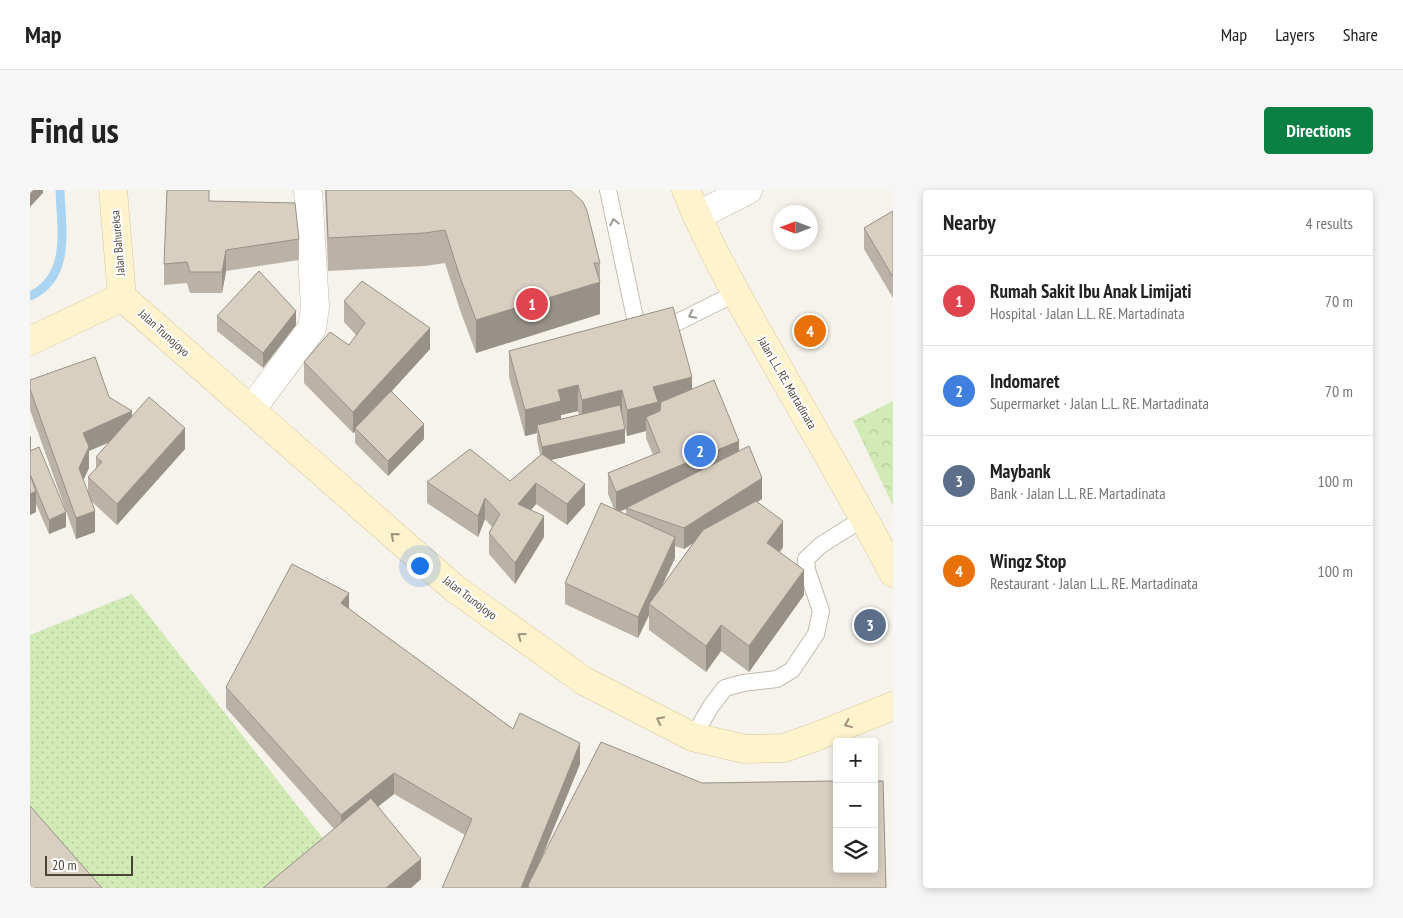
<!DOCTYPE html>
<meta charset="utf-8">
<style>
:root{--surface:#fff;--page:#f6f6f6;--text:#222;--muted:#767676;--line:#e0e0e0;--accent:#0b8043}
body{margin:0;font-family:"PT Sans Narrow",sans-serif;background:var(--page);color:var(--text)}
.controls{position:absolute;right:15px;bottom:15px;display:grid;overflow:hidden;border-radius:5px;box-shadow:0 2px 8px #0003}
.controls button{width:45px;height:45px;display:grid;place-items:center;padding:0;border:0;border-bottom:1px solid var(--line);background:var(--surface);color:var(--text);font:25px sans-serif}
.compass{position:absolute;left:743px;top:15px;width:45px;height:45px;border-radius:50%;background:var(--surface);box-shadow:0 2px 8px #0003;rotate:270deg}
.scale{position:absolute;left:15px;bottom:12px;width:88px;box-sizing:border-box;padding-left:5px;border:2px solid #4b4439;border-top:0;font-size:14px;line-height:18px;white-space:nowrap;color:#4b4439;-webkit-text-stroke:4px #fff;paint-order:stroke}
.you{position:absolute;left:389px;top:375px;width:18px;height:18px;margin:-12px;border:4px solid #fff;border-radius:50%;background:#1a73e8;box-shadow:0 0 0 8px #1a73e833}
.badge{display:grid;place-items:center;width:32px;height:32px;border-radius:50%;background:var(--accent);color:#fff;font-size:16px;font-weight:700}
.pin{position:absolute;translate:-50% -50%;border:2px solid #fff;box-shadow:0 1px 5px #0006}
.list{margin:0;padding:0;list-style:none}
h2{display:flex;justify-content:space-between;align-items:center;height:65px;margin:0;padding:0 20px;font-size:21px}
h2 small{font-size:16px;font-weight:400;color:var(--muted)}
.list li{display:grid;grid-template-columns:32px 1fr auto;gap:15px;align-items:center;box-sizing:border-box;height:90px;padding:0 20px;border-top:1px solid var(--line)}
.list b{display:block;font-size:19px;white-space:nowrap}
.list p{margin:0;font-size:16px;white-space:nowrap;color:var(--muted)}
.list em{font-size:16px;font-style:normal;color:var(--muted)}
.icon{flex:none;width:28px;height:28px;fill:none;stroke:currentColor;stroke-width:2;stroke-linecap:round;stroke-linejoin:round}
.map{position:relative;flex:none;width:863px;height:698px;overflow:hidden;border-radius:5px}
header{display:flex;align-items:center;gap:30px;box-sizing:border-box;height:70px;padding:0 25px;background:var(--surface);border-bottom:1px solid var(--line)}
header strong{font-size:24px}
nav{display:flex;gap:28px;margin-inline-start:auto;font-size:18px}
.intro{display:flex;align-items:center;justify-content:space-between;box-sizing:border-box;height:120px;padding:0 30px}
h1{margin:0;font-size:35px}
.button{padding:12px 22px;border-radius:5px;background:var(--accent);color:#fff;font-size:18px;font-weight:700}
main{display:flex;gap:30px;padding:0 30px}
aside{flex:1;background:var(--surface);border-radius:5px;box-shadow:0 2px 8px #0003}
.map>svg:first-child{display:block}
</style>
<header>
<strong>Map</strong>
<nav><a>Map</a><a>Layers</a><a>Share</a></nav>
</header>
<div class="intro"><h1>Find us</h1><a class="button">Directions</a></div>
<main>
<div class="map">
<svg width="863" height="698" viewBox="0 0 863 698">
<defs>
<pattern id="grass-dots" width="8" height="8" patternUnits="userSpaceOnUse" patternTransform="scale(1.25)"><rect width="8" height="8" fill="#d2eab5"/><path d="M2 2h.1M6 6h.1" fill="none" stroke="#b6ca9c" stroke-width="1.8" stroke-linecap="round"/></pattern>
<pattern id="park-crowns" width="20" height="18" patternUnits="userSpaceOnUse" patternTransform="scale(1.25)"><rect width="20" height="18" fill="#d2eab5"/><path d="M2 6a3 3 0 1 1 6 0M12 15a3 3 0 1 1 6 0" fill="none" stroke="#b6ca9c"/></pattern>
</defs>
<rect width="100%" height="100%" fill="#f6f3ec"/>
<polygon fill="url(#grass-dots)" points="102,404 295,651 243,698 66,698 0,620 0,445"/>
<polygon fill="url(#park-crowns)" points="863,211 863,316 823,231"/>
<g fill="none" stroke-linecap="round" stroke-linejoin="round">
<path stroke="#a9d4f2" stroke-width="9" d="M0,106C42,87 31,37 30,0"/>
<g stroke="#c2bbae" stroke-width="18">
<g id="lane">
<polyline points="578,0 605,128 616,138 632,140 706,103"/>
<polyline points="663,547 681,516 695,498 713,493 747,489 762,480 786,444 791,421 777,380 776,369 791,355 834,328"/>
</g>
</g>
<g stroke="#c2bbae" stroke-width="29">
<g id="street">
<polyline points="667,26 718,0"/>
<polyline points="221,220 282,138 285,117 278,0"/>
</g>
</g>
<g stroke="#d6c79b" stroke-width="29">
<g id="secondary">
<polyline points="83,0 92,107"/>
<path d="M656,0C679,57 710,111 741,165C782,238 825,309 863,383"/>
<polyline points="92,107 424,398 554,491 663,547 715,559 754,558 785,547 863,516"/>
<polyline points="0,151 92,107"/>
</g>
</g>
<use href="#lane" stroke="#fff" stroke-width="16"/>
<use href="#street" stroke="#fff" stroke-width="28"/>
<use href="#secondary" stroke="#fff3cd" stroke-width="28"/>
</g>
<g fill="#bab2a6" fill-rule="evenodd">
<polygon points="295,0 540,0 570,73 570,124 446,163 430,120 415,73 395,76 298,81"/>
<polygon points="179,11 269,49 269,70 196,81 192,103 160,103 157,93 134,95 134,74"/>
<polygon points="863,21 863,108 834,59 834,38"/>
<polygon points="314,111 400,159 362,201 394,249 358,286 325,253 325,242 323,243 274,193 274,172 319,155 326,145 314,132"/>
<polygon points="187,126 266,135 233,178 187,141"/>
<path d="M479,161L662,199L709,261L732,309L727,312L753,357L750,362L774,405L719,482L691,461L676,482L619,440V425L608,448L535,414V393L584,319L578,304V283L623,265L616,248V241L597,246L592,225L595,253L521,270L555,315L537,335L506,314L501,320L514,347L485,394L459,364V343L462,337L455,329L448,347L397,313V292L480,291L510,265L507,250V243L495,246L479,187ZM548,221L549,225L531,229V225ZM596,319V324L590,321ZM663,353L632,396L645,368V356L654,359Z"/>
<path d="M0,190L79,207L102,227L155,259L87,335L61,311L65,342L46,349L0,220ZM80,252L66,267V279L58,287V303L53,290L59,278V261Z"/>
<polygon points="1,260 36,337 19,344 6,314 6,322 0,325"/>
<polygon points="319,419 483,539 550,574 508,677 856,698 412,698 435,645 364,604 348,616 391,689 381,698 233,698 304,639 196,518 196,497"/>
</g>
<g fill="#979187">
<polygon points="0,0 13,0 13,3 0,17"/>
<polygon points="196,60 196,81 192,103 192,82"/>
<polygon points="570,92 570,124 446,163 446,130"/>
<polygon points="266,121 266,135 233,178 233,163"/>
<polygon points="400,138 400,159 326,240 325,238 325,242 323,243 323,222"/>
<polygon points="662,187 662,212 628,221 628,238 616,227 616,241 597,246 597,220 623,197"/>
<polygon points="548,195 548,221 531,225 531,237 507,235 507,243 495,246 495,220 528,200"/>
<polygon points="592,200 592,225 552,236 552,210"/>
<polygon points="102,221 102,242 59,261 59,278 49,299 49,278 53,243"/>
<polygon points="394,234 394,249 358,286 358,271"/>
<polygon points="155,238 155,259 87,335 87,314"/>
<polygon points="595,239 595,253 512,272 512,257"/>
<polygon points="1,246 1,267 0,267 0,247"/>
<polygon points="709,251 709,272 586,323 586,302"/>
<polygon points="732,288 732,309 654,359 654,338"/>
<polygon points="506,293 506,314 488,335 488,314"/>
<polygon points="555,294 555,315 537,335 537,314"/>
<polygon points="6,301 6,322 0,325 0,304"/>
<polygon points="455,308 455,329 448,347 448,326"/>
<polygon points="65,321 65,342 46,349 46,328"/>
<polygon points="36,322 36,337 19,344 19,330"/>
<polygon points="514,326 514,347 485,394 485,373"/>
<polygon points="753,331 753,357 737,379 737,353"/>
<polygon points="645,347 645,368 622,417 619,414 619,425 608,448 608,427"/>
<polygon points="774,380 774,405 719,482 719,456"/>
<polygon points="319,403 319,424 311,413"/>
<polygon points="691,435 691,461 676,482 676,456"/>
<polygon points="550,553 550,574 499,698 498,695 498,698 491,698"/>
<polygon points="364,583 364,604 311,646 311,625"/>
<polygon points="391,669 391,689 381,698 356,698"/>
</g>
<g fill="#d8cfc1" stroke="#979187">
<polygon points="137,0 179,0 179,11 265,13 269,49 196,60 192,82 160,82 157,72 134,74"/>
<polygon points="296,0 540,0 553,12 557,21 570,73 564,73 570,92 446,130 430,87 415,40 395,43 298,48"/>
<polygon points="863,21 863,87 834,38"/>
<polygon points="229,81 266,121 233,163 187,126"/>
<polygon points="332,91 400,138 323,222 274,172 300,142 319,155 335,133 314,111"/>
<polygon points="643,117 662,187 623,197 628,212 597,220 592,200 552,210 548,195 528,200 531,211 495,220 479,161"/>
<polygon points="65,167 79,207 102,221 53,243 59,257 49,278 65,321 46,328 0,199 0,190"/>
<polygon points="684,190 709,251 586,302 578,283 630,262 616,227 630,221 631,212"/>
<polygon points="361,201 394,234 358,271 325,238"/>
<polygon points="119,207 155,238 87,314 58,287 72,272 66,267"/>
<polygon points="590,215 595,239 512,257 507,235"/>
<polygon points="719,256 732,288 654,338 596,318"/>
<polygon points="9,257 36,322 19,330 0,284 0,261"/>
<polygon points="440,259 480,291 512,264 555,294 537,314 506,293 488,314 514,326 485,373 459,343 470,324 455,308 448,326 397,292"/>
<polygon points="0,285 6,301 0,304"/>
<polygon points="726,311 753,331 737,353 774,380 719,456 691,435 676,456 619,414 673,340"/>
<polygon points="571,313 645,347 608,427 535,393"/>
<polygon points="262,374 319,403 311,413 483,539 490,523 550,553 491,698 412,698 442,629 364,583 311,625 196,497"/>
<polygon points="571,552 672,593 807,591 807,679 844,679 844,591 853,591 856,698 499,698 498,695"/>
<polygon points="341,608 391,669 356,698 233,698"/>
<polygon points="0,616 72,698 3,698 0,695"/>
</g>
<defs><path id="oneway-chevron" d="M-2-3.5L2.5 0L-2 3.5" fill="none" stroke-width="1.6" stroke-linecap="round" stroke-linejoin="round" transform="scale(1.25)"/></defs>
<g stroke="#9c9892">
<use href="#oneway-chevron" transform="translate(584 32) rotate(-102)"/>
<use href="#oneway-chevron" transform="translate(662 125) rotate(153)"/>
</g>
<g stroke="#9c937c">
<use href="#oneway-chevron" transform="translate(364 346) rotate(-139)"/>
<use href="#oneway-chevron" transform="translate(491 446) rotate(-144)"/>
<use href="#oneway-chevron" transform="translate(630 530) rotate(-153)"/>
<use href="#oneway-chevron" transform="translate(818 534) rotate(158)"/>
</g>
<g text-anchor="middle" stroke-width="4" stroke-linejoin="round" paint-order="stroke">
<g font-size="12" fill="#4b4439" stroke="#fff">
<text transform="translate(88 53) rotate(-95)" y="4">Jalan Bahureksa</text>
<text transform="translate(134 143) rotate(42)" y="4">Jalan Trunojoyo</text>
<text transform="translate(757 193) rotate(60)" y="4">Jalan L.L. RE. Martadinata</text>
<text transform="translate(440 408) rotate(37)" y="4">Jalan Trunojoyo</text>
</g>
</g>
</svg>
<div class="controls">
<button>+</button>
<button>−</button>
<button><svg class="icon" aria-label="layers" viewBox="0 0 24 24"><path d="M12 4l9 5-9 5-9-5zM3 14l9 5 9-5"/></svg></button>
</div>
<svg class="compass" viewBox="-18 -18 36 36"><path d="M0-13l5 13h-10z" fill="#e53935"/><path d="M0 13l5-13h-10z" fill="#767676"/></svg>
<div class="scale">20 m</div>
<div class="you"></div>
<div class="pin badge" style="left:502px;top:114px;background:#e0444e">1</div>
<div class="pin badge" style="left:670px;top:261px;background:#3f7fe0">2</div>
<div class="pin badge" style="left:840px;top:435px;background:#5c6f8a">3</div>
<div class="pin badge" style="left:780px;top:141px;background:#e8710a">4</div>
</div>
<aside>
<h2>Nearby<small>4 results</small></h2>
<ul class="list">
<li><span class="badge" style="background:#e0444e">1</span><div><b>Rumah Sakit Ibu Anak Limijati</b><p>Hospital · Jalan L.L. RE. Martadinata</p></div><em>70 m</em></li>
<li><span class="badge" style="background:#3f7fe0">2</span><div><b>Indomaret</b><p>Supermarket · Jalan L.L. RE. Martadinata</p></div><em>70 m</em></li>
<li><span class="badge" style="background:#5c6f8a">3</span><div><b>Maybank</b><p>Bank · Jalan L.L. RE. Martadinata</p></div><em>100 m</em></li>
<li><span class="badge" style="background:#e8710a">4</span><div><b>Wingz Stop</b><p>Restaurant · Jalan L.L. RE. Martadinata</p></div><em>100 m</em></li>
</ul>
</aside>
</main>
